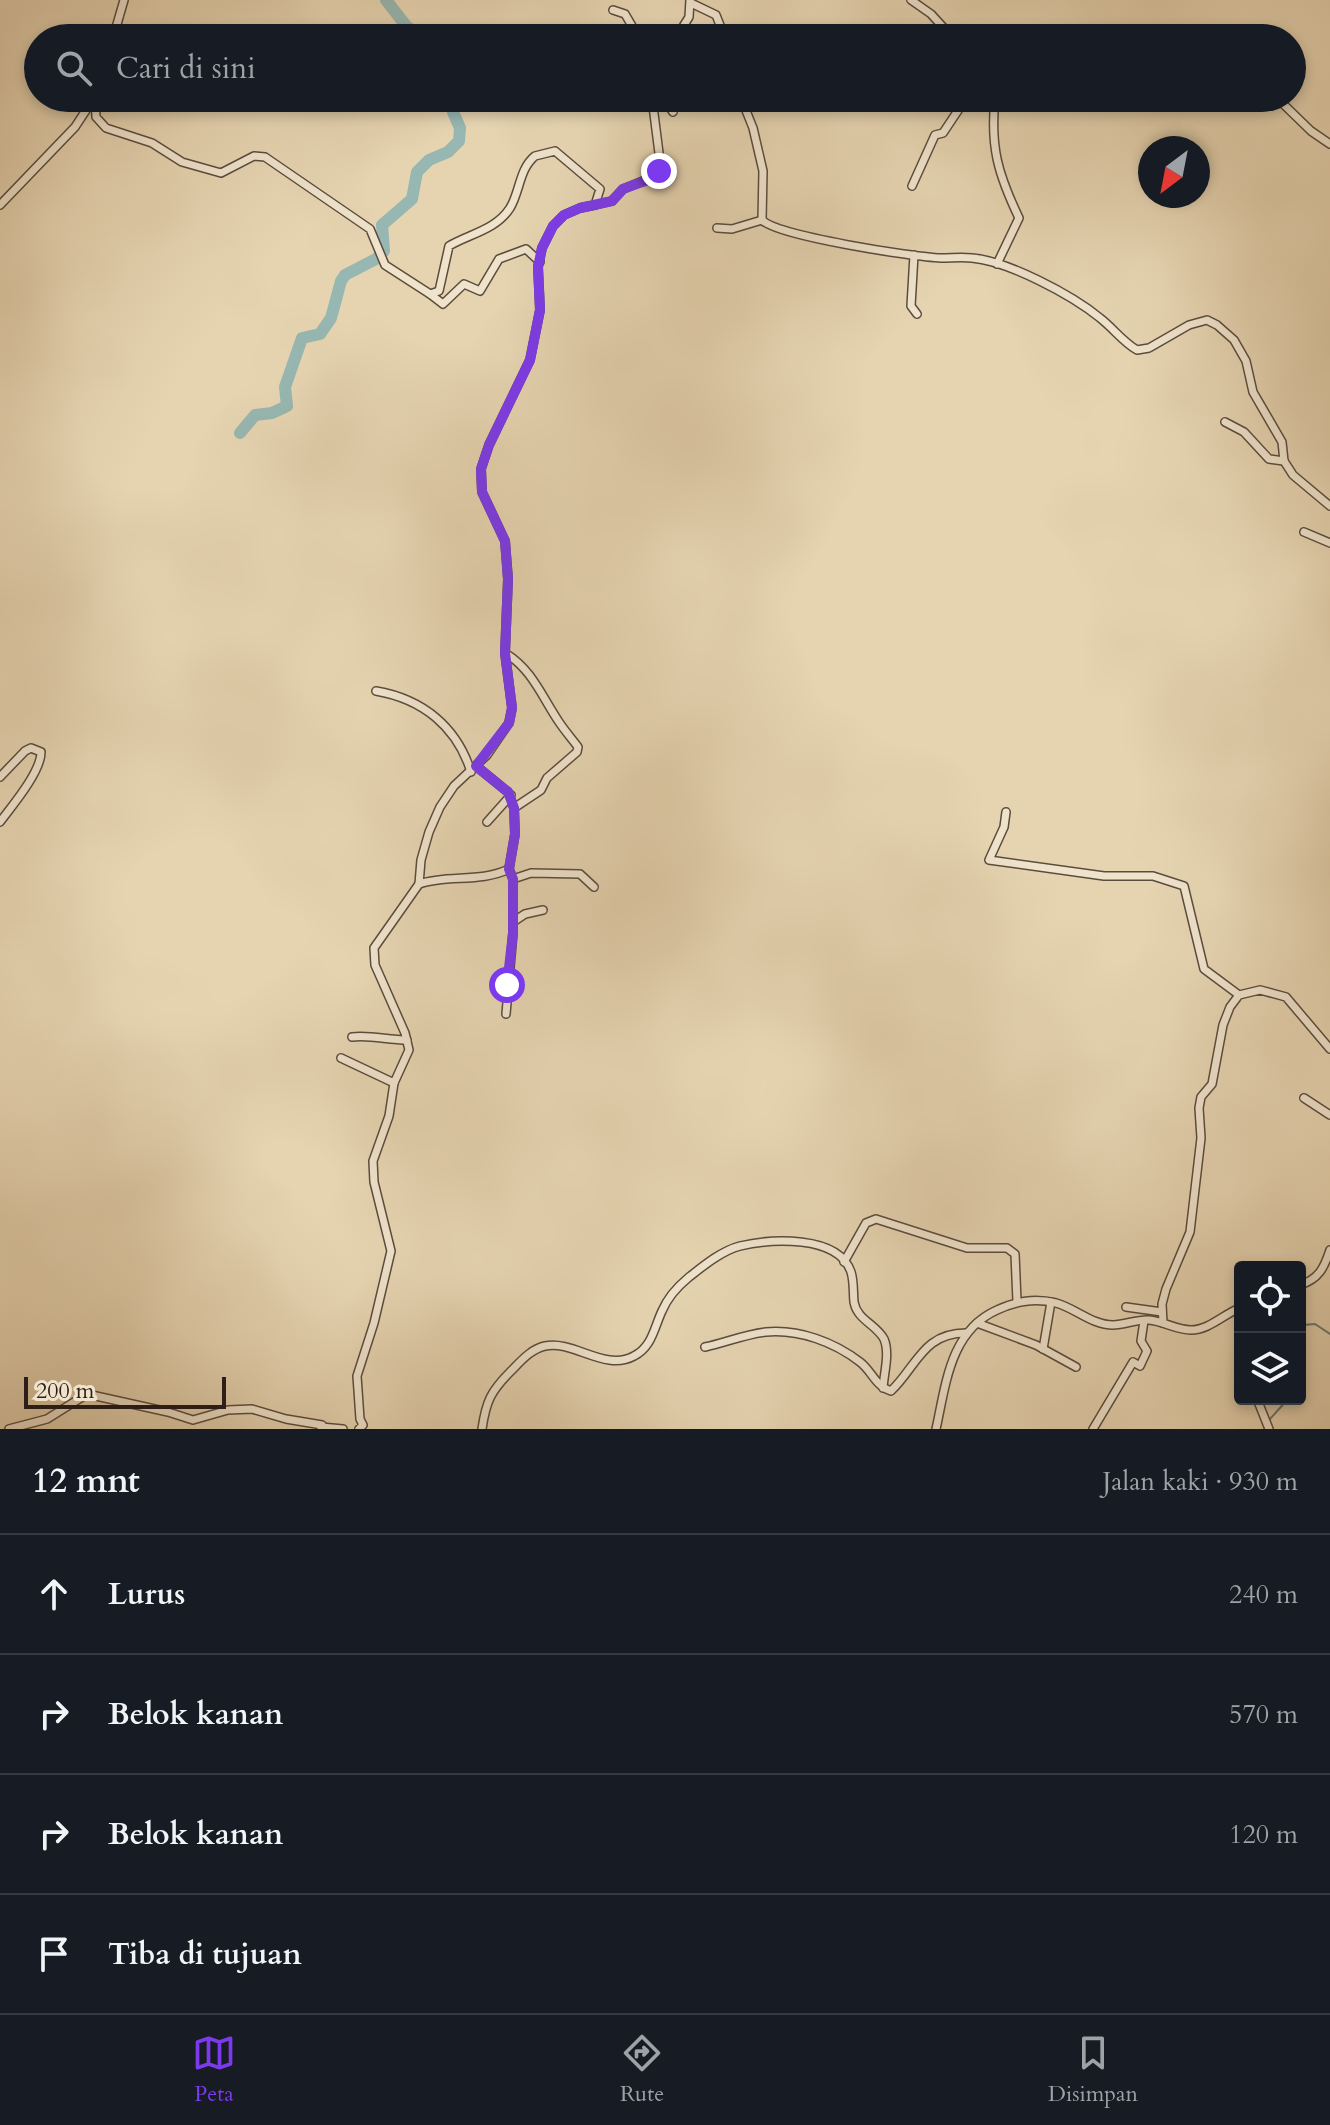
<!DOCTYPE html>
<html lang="id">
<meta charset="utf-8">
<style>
:root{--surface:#171b24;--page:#20242c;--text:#f1f3f6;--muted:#9ea1a6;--line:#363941;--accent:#7c3aed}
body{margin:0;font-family:Cardo,serif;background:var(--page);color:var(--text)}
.controls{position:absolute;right:24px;bottom:24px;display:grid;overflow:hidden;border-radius:8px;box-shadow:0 4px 12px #0003}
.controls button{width:72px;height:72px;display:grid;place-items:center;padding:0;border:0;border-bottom:2px solid var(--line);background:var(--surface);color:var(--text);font:40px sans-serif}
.compass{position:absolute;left:1138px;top:136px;width:72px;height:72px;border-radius:50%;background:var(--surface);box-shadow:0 4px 12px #0003;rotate:212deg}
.scale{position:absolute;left:24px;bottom:20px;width:202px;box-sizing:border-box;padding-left:8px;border:4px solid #2d1f18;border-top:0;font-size:22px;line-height:28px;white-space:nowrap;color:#2d1f18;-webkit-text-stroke:6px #efe3cc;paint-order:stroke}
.stop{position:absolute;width:24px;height:24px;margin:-18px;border:6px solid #7c3aed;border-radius:50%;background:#fff}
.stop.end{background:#7c3aed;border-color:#fff;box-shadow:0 2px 8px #0008}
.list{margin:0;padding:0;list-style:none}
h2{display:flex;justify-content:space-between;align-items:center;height:104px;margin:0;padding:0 32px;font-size:34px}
h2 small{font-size:26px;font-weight:400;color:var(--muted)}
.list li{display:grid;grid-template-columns:52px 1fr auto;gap:24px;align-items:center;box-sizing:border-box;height:120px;padding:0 32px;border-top:2px solid var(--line)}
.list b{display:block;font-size:30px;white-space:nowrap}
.list em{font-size:26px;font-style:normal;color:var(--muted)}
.icon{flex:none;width:44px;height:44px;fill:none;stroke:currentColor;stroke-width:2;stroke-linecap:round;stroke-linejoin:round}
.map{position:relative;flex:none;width:1330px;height:1429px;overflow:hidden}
.search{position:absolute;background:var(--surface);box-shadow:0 4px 12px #0003;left:24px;right:24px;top:24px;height:88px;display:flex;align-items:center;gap:20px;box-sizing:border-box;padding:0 28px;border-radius:44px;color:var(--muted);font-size:30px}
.sheet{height:584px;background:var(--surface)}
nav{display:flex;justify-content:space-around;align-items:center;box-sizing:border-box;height:112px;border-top:2px solid var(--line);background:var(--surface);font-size:22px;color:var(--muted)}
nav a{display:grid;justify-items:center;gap:4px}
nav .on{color:var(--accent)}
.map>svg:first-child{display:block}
</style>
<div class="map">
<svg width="1330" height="1429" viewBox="0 0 1330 1429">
<rect width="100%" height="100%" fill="#e6d4b1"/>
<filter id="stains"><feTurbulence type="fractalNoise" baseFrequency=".0025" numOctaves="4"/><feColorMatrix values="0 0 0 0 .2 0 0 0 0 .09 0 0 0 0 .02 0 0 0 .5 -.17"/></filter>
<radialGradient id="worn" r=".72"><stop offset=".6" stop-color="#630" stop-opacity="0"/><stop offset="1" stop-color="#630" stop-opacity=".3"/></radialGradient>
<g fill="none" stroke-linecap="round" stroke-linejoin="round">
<g stroke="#6d7a74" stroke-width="2">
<polyline points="1300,1329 1303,1325 1315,1324 1330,1334"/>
<polyline points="1269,1420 1288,1399"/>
</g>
<g stroke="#97b7b2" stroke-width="12">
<polyline points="386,0 407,27 427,38"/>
<polyline points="240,433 255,415 272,413 287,406 285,387 302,338 320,334 331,318 341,281 345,275 376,259 384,251 382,225 412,199 417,172 429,160 448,152 459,141 460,128 453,112 457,98"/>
</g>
<g stroke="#5b4c3e" stroke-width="10">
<g id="minor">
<polyline points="911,0 931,14 953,38"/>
<polyline points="691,3 716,15 725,38"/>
<polyline points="613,10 625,14 639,38"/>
<path d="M724,34C738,27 746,27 759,38"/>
<polyline points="113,38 124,0"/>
<polyline points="676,38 689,17 690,0"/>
<path d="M95,98L96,117L106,128L152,143L182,162L221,173L254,156L265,157L370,229L385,265L430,294L439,291L449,246C469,234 496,230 510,208C520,192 519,169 535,156L555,151L600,189L595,205L580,208L564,215L553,226L542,248L538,267L540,310L530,360L489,445L481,469L482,492L505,541L508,579L505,653L512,708L509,723L487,755L454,786L440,807L429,832L421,860L419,884L374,948L375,965L405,1033L409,1050L394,1083L389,1116L373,1161L374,1182L391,1251L374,1323L357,1376L360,1419L363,1425L359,1429"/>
<polyline points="663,98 673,112"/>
<polyline points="741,98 753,128 763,171 762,220"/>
<polyline points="797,98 806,105 823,98"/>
<path d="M995,98C990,147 998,174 1019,218L997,264"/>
<polyline points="1277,98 1311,131 1330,144"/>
<polyline points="912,186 935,135 943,133 965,100 960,98"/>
<polyline points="0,205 75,127 94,98"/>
<polyline points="595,205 612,201 623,189 657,175 659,153 652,98"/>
<path d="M717,228L732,229L762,220C777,236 913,257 941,258C952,258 962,257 972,258C1008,261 1072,295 1100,318C1113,328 1123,342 1137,350L1149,348L1189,325L1207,320L1217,325L1234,340L1246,361L1253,392L1282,442L1284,461L1293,475L1330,506"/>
<polyline points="914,255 911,306 917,314"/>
<polyline points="430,294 443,304 464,284 480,291 499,259 526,249 540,262"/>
<polyline points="1225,422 1244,432 1269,459 1284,461"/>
<polyline points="1304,532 1330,543"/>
<path d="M505,653C532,669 542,697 559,722C565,731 572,739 578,747L577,752L547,778L541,790L514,808"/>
<path d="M376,691C423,699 457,727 471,772"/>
<polyline points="476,766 508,792 514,808 515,834 509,869 513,879 513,933 506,1014"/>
<path d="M0,777L25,751L31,748L41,752C41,772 12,806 0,822"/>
<polyline points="1006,812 1004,827 989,860 1104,876 1153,876 1184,886 1204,969 1239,995"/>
<polyline points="487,822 511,795"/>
<polyline points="513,879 531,873 580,874 594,887"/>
<path d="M419,884C448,874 480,883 509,869"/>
<polyline points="513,922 525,914 543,910"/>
<path d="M352,1037C371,1035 388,1040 407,1040"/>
<polyline points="341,1058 394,1083"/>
<polyline points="1304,1098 1330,1115"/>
<polyline points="844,1262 866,1223 876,1219 967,1248 1007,1248 1015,1254 1017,1301"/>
<path d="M1300,1285C1319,1279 1324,1268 1330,1250"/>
<polyline points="1126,1307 1162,1312"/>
<polyline points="977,1323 1036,1345 1076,1367"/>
<polyline points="1163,1323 1162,1304 1166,1289 1190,1232 1201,1138 1199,1108 1201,1097 1212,1084 1223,1025 1230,1007 1239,995 1260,990 1286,997 1330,1049"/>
<path d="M705,1347C724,1343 746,1334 766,1332C799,1329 834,1342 860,1362C872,1371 875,1386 891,1391C917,1366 923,1333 966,1333"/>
<polyline points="1043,1349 1051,1302"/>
<polyline points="1257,1399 1269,1429"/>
<polyline points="321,1427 343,1429"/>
<polyline points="9,1429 47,1419 87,1394 168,1412 193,1420 228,1410 252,1409 286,1419 322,1425"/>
<path d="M482,1429C486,1401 491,1391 511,1371C521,1361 531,1349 545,1346C574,1340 605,1372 634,1356C652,1347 654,1328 662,1311C668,1297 677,1287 688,1278C703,1266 721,1251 740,1246C770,1239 838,1234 851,1272C854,1281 853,1292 854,1302C857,1320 876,1324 884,1339C890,1353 884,1373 883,1388"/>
<path d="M936,1429C946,1384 950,1331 997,1310C1017,1301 1034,1298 1056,1303C1075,1308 1092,1325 1113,1325C1125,1325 1137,1319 1149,1320C1163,1321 1176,1330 1191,1330C1209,1330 1224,1314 1240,1308"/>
<polyline points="1093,1429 1133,1362 1140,1366 1147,1351 1141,1341 1144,1321"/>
</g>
</g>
<use href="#minor" stroke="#efe3cc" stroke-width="7"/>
</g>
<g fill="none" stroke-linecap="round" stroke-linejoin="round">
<polyline stroke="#7c3aed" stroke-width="10" points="507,985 513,933 513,879 509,869 515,834 514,808 508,792 476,766 509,723 512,708 505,653 508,579 505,541 482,492 481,469 489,445 530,360 540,310 538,267 542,248 553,226 564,215 580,208 612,201 623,189 653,178 659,171"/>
</g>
<rect width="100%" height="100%" filter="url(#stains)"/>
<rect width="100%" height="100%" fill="url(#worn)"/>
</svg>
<div class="controls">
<button><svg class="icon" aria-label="locate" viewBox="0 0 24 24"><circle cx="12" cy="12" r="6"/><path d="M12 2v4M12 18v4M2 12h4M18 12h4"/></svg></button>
<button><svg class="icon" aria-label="layers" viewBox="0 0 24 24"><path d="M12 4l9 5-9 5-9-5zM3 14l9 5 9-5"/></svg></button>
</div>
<svg class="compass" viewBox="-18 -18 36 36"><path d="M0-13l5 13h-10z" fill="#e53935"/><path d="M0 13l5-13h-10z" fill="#9ea1a6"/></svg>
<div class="scale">200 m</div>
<div class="stop" style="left:507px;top:985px"></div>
<div class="stop end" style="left:659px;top:171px"></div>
<div class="search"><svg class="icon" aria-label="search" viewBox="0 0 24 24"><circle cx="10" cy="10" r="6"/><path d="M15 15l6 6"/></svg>Cari di sini</div>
</div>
<section class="sheet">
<h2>12 mnt<small>Jalan kaki · 930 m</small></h2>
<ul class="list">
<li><svg class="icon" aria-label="ahead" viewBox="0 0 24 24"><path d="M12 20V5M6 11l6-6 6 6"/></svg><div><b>Lurus</b></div><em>240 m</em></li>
<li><svg class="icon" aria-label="right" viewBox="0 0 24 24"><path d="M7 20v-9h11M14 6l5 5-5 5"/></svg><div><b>Belok kanan</b></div><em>570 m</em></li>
<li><svg class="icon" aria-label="right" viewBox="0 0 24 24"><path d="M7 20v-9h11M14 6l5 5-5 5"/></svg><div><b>Belok kanan</b></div><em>120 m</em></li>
<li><svg class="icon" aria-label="arrive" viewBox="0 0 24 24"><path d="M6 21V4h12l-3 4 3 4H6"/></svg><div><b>Tiba di tujuan</b></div></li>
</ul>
</section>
<nav>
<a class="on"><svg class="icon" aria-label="map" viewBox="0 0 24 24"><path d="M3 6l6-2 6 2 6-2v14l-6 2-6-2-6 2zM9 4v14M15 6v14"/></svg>Peta</a>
<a><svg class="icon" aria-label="directions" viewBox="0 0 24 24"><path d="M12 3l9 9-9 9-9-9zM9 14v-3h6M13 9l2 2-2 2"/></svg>Rute</a>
<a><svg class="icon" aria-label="saved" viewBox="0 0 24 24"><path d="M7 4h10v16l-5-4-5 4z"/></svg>Disimpan</a>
</nav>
